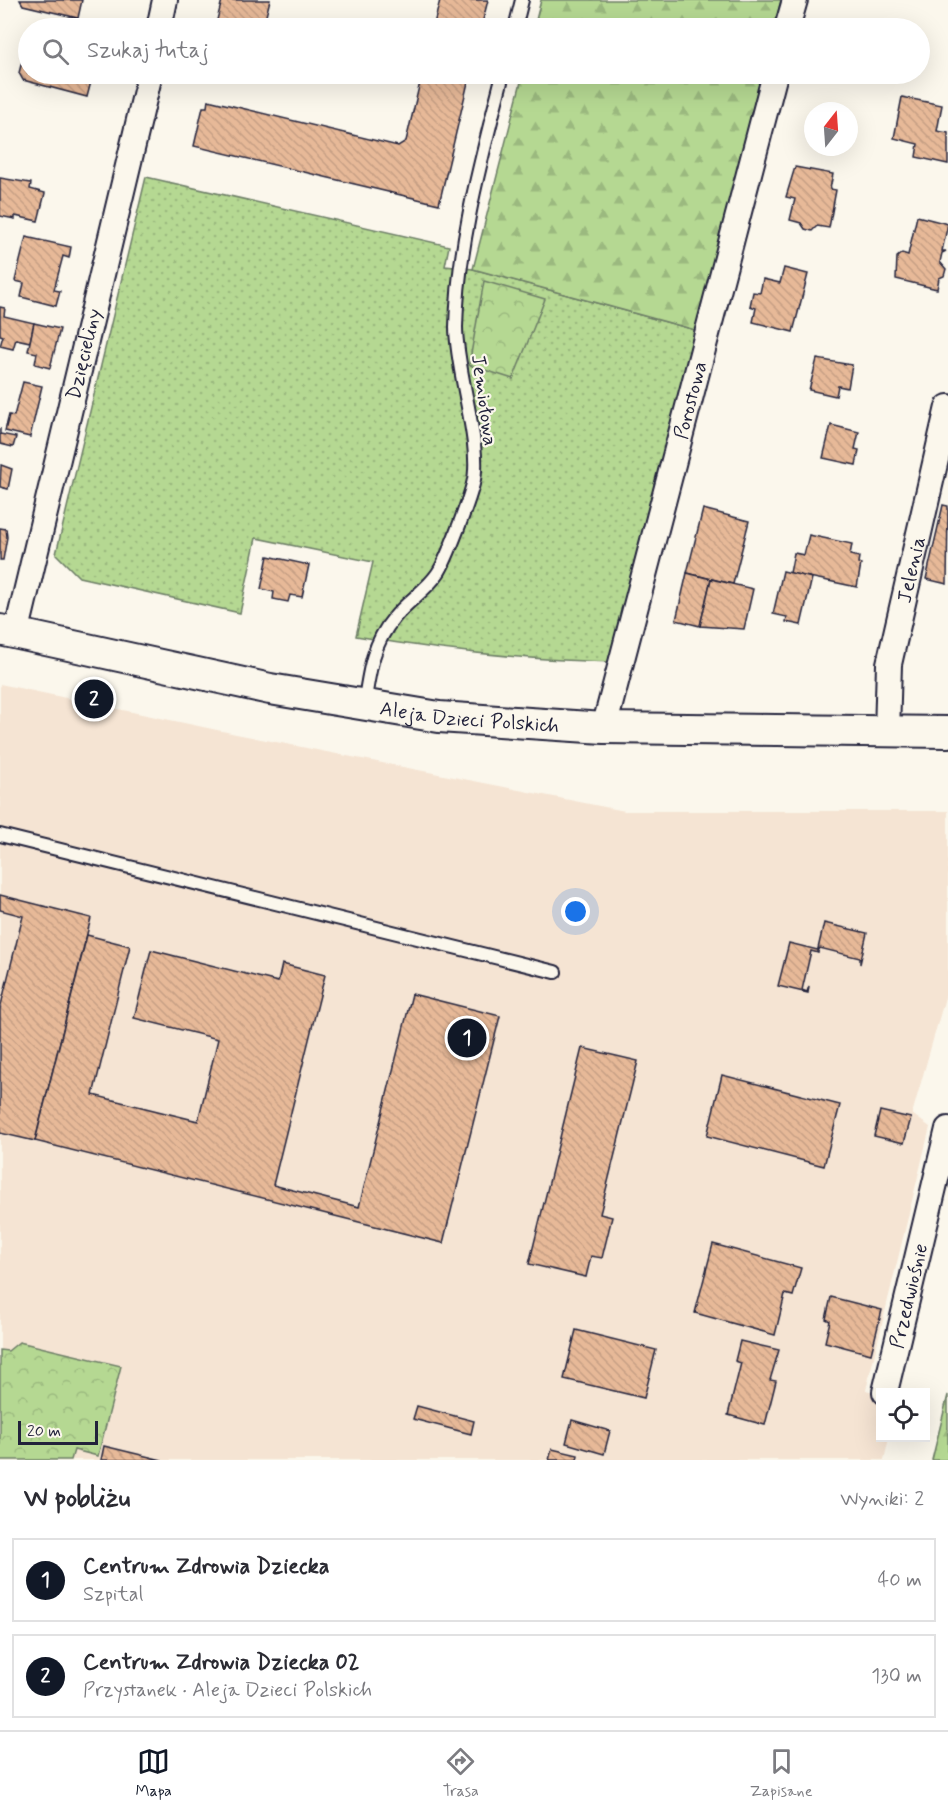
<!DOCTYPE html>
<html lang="pl">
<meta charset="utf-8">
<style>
:root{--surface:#fff;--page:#f2f2f3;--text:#2b2b33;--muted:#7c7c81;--line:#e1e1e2;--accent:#111827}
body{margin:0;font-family:Mynerve,sans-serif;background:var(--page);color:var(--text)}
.controls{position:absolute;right:18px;bottom:18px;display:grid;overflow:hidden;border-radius:0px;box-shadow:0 6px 24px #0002}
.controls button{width:54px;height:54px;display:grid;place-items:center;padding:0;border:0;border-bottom:2px solid var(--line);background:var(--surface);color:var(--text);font:30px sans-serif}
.compass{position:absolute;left:804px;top:102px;width:54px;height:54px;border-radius:50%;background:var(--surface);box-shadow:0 6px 24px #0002;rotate:17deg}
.scale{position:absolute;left:18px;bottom:15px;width:80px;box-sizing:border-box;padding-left:6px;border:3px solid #22223b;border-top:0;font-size:16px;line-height:21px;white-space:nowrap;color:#22223b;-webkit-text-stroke:4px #fbf7ec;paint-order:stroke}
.you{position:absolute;left:576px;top:912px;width:21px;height:21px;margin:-15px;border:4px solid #fff;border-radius:50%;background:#1a73e8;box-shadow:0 0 0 9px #1a73e833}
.badge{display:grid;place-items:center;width:39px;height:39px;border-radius:50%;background:var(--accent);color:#fff;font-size:20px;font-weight:700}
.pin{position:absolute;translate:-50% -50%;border:3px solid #fff;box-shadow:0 2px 6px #0006}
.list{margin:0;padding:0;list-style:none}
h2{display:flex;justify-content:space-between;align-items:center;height:78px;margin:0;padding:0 24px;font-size:26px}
h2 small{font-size:20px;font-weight:400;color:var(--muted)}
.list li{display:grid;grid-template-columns:39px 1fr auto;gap:18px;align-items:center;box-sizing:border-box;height:84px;margin:0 12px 12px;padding:0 12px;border:2px solid var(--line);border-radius:0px}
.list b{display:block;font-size:22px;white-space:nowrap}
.list p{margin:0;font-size:20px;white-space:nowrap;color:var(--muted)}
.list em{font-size:20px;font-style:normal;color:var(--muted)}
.icon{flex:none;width:33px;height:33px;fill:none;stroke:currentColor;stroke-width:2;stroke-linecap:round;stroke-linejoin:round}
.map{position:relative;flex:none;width:948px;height:1460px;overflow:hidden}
.search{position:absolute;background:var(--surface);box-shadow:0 6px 24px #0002;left:18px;right:18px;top:18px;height:66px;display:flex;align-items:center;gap:15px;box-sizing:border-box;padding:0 21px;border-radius:33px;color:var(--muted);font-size:22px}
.sheet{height:270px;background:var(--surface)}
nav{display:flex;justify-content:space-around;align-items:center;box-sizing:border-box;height:84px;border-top:2px solid var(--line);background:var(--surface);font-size:16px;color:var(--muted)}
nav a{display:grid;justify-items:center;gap:3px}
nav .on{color:var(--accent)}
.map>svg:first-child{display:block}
</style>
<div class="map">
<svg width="948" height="1460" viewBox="0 0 948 1460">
<defs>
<pattern id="grass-dots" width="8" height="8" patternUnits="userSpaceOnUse" patternTransform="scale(1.5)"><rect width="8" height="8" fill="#b5d892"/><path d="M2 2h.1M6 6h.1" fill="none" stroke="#9bb97f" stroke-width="1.8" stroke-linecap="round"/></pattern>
<pattern id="forest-firs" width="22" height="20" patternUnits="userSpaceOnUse" patternTransform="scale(1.5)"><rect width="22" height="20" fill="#b5d892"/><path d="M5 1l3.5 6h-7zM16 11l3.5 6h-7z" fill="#9bb97f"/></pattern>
<pattern id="park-crowns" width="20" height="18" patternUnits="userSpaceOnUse" patternTransform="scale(1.5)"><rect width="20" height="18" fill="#b5d892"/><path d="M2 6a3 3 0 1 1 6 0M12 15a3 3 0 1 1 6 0" fill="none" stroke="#9bb97f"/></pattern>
<pattern id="building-back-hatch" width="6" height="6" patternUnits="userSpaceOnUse" patternTransform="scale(1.5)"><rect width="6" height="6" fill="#e7b998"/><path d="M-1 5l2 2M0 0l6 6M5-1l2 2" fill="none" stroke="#c69f84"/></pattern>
</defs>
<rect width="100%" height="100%" fill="#fbf7ec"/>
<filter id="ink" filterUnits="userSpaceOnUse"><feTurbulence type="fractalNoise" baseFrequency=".0167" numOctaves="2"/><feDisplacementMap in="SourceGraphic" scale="12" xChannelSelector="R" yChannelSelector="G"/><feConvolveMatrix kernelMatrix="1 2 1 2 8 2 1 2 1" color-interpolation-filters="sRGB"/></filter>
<g filter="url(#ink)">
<polygon fill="#f5e4d3" points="0,684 236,734 625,811 948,811 948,987 912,1114 930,1127 866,1390 880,1394 880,1438 889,1438 884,1460 0,1460"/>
<path fill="url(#grass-dots)" stroke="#6c7d66" stroke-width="1.5" d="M146,177L449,246L445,266L473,269L699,331L614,662C528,660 441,651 356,636L373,562L256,538L240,613L79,577L56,554Z"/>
<g fill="url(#forest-firs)" stroke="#6c7d66" stroke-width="1.5">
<polygon points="541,0 781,0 774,28 534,28"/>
<polygon points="523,74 762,74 699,331 473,269"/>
<polygon points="948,1395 948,1460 932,1460"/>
</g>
<g fill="url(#park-crowns)" stroke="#6c7d66" stroke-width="1.5">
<polygon points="484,281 545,299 513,379 469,365"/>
<polygon points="19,1342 121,1366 98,1456 74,1450 71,1460 0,1460 0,1350 8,1351"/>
</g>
<g fill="url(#building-back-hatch)" stroke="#22223b" stroke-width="1.5">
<polygon points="20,0 82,0 78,18 23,5"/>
<polygon points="222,0 270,0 263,28 215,28"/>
<polygon points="440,0 488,0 481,28 433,28"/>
<polygon points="28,37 28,74 93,74 87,97 23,80 19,73"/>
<polygon points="422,74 470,74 439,204 194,146 203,107 207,107 208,100 398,146 406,141"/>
<polygon points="902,97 942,105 937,131 948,133 948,164 916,157 918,144 894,138"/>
<polygon points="795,167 833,174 830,189 836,190 829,228 817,226 812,231 805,229 801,223 790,220 795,199 786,197"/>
<polygon points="0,178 31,183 30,189 45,193 38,221 15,216 15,219 0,216"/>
<polygon points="917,216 948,224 942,251 946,251 942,253 940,262 946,269 944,276 939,278 937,289 896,279 897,257 902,253 908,255"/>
<polygon points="26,237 71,247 69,258 63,256 54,290 60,291 56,306 21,297 24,283 15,281"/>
<polygon points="784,268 808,274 793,332 753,322 756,308 750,306 753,292 760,293 763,279 780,283"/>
<polygon points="0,307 5,308 4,316 34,323 30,342 16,339 13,349 0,346 3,336 0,335"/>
<polygon points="34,323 60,329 50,368 35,364 37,353 28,351"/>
<polygon points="817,359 852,365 848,388 838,386 836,396 809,390"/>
<polygon points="23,382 42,386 30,437 5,431 9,415 14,416"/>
<polygon points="831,425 859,432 855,449 859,450 856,465 823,458"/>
<polygon points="0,428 0,434 16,437 13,447 0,444"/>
<polygon points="1,465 12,469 8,489 0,487"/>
<polygon points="943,505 948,506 947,584 926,579"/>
<polygon points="703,509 749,521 733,584 687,573"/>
<polygon points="0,528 6,529 7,537 3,560 0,560"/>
<polygon points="809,535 852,544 850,555 859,557 858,563 861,564 857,587 790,573 794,553 804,555"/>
<polygon points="268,556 309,565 302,597 290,595 288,602 273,599 274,592 261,589"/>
<polygon points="783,571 812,578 801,625 786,622 787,617 773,614"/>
<polygon points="687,573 711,579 700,626 676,620"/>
<polygon points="711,579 753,589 744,629 700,626"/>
<polygon points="0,895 91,918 35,1141 0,1133 0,1009 23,916 0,910"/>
<polygon points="824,923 867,933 860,964 860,958 820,948 817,953"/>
<polygon points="87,935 130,946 93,1095 198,1121 218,1039 134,1018 151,950 278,982 282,964 325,975 273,1185 359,1207 412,994 500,1016 443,1243 35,1141"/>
<polygon points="789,943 818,950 818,953 811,951 802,990 807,992 809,986 808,993 778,986"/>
<polygon points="582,1048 638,1061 600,1214 612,1217 602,1258 591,1256 586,1277 529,1264"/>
<polygon points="722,1075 840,1105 824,1166 707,1136"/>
<polygon points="880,1111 911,1118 904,1143 874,1136"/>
<polygon points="713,1244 801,1268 793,1296 785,1294 775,1335 695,1313"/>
<polygon points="831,1297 882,1310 871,1354 825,1342 830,1321 826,1319"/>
<polygon points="576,1330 656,1350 644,1398 564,1379"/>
<polygon points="740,1341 779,1350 770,1380 776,1381 765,1425 728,1415 741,1363 735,1361"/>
<polygon points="417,1406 474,1421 471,1434 413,1419"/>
<polygon points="572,1420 610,1431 604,1454 566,1443"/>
<polygon points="104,1446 162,1460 101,1460"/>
<polygon points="552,1449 578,1455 577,1460 549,1460"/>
</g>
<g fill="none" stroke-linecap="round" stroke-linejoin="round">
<g stroke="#22223b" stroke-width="16">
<g id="service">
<polyline points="515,28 522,0"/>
<path d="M364,706C369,673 372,644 394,618C407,601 427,590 438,573C447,560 469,500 473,484C483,446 456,372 456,327C458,241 482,157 503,74"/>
<polyline points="0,835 555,972"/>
</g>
</g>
<g stroke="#22223b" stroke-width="28">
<g id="minor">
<polyline points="159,28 165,0"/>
<polyline points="787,28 795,0"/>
<path id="s1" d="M16,634L150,74"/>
<path id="s2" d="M604,728L775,74"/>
<path id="s3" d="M887,733L889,664L948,407"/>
<path id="s4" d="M885,1392L948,1129"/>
</g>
</g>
<g stroke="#22223b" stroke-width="34">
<g id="tertiary">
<path id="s5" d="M0,630L270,689L439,717L604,728L948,732"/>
</g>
</g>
<use href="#service" stroke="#fbf7ec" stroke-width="12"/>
<use href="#minor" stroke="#fbf7ec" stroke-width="24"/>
<use href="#tertiary" stroke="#fbf7ec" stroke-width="30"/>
</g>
</g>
<g text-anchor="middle" stroke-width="4.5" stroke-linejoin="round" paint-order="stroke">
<g font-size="20" fill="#22223b" stroke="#fbf7ec">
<text dy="7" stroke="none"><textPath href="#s1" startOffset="288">Dzięcieliny</textPath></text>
<text transform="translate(485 400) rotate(82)" y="7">Jemiołowa</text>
<text dy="7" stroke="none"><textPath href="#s2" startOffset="339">Porostowa</textPath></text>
<text dy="7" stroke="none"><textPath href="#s3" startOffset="166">Jelenia</textPath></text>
<text dy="7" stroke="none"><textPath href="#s5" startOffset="478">Aleja Dzieci Polskich</textPath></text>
<text dy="7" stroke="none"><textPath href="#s4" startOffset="99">Przedwiośnie</textPath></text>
</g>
</g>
</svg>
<div class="controls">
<button><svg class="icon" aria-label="locate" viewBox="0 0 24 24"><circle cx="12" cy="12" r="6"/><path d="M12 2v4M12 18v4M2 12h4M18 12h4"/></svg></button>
</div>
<svg class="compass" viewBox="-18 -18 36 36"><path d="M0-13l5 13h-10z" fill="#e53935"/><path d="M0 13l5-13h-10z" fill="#7c7c81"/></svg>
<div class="scale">20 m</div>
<div class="you"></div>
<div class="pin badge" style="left:467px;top:1038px">1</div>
<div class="pin badge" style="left:94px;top:699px">2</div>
<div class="search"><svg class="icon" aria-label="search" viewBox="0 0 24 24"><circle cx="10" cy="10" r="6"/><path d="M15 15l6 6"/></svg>Szukaj tutaj</div>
</div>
<section class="sheet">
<h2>W pobliżu<small>Wyniki: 2</small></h2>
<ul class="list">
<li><span class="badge">1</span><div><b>Centrum Zdrowia Dziecka</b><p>Szpital</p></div><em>40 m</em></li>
<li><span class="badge">2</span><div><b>Centrum Zdrowia Dziecka 02</b><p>Przystanek · Aleja Dzieci Polskich</p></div><em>130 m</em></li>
</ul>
</section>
<nav>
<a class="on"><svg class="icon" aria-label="map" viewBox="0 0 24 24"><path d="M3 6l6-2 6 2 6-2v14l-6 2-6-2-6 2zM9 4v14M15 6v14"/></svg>Mapa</a>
<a><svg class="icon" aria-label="directions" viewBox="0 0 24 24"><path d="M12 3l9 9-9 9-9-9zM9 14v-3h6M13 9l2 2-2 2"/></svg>Trasa</a>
<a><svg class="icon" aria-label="saved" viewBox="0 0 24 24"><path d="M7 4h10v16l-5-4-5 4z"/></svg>Zapisane</a>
</nav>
